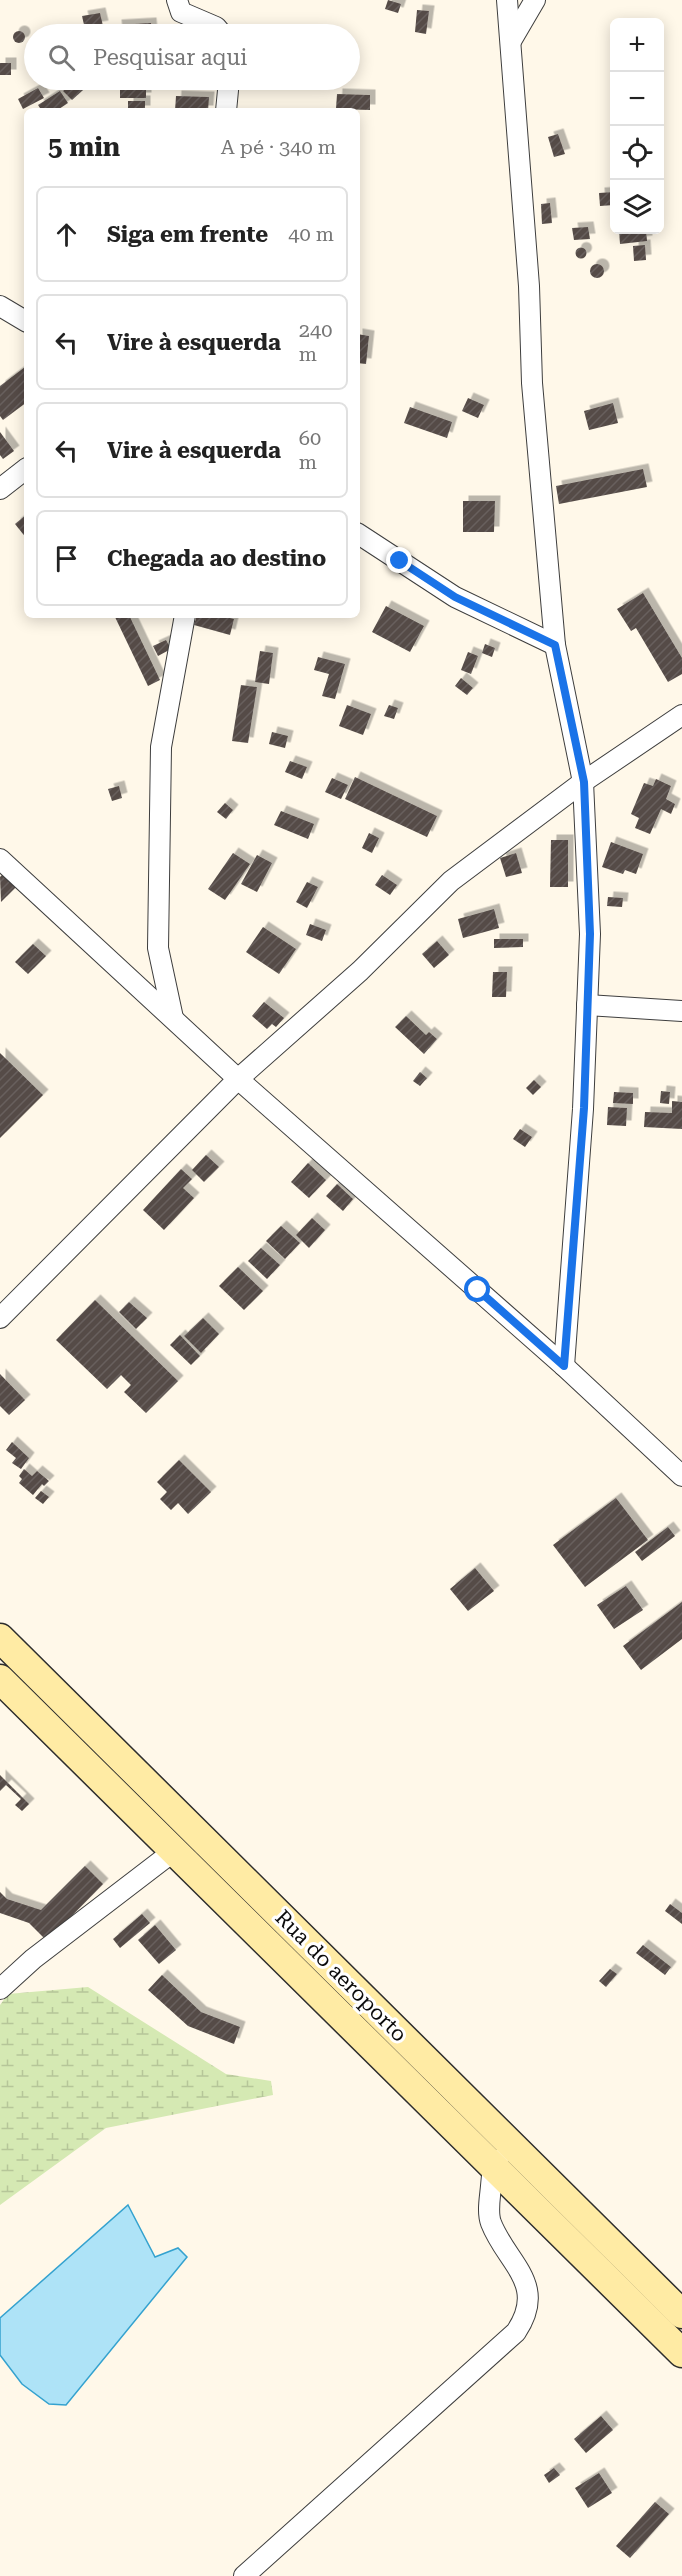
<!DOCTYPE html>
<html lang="pt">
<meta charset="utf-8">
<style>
:root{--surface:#fff;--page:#f2f2f2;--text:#222;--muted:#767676;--line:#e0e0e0}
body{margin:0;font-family:"Roboto Serif",serif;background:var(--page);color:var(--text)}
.controls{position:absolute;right:18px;top:18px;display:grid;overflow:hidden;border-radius:9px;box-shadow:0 3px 15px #0003}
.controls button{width:54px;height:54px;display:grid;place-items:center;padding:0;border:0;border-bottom:2px solid var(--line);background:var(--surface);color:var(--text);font:30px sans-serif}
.stop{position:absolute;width:18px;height:18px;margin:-14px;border:4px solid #1a73e8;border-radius:50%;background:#fff}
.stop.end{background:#1a73e8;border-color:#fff;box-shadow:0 2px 6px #0008}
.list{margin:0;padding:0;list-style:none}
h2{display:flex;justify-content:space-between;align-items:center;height:78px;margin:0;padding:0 24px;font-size:26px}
h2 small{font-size:20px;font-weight:400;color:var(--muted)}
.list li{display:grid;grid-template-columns:39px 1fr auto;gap:18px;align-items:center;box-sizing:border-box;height:96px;margin:0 12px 12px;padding:0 12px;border:2px solid var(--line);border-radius:9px}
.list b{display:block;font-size:22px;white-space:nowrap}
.list em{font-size:20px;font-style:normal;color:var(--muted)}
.icon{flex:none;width:33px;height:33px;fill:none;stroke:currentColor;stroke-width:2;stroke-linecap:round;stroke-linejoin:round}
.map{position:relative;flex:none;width:682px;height:2576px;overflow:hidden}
.search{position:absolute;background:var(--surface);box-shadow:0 3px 15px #0003;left:24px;top:24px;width:336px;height:66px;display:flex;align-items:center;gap:15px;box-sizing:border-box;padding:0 21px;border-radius:33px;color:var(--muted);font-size:22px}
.panel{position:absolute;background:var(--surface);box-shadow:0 3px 15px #0003;left:24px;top:108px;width:336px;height:510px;border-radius:9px}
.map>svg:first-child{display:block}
</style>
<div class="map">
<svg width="682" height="2576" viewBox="0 0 682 2576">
<defs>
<pattern id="wetland-marsh" width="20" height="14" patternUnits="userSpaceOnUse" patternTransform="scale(1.5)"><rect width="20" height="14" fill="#d5e9b3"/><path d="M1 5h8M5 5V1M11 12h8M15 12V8" fill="none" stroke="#b6c699"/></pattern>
<pattern id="building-hatch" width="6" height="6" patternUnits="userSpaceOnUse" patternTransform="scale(1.5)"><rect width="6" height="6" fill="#544b47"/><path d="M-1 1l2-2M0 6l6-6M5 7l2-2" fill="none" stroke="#68605d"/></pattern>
<filter id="shadow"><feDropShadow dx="5.5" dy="-5.5" stdDeviation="0" flood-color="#0004"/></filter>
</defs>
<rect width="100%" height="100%" fill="#fff8e9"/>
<polygon fill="url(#wetland-marsh)" points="88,1987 226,2074 271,2081 273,2095 106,2128 0,2205 0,2005 8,1994"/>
<polygon fill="#aee3f7" stroke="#34a2cf" stroke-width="1.5" points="128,2205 155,2257 178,2248 187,2257 66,2405 49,2404 22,2384 0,2355 0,2318"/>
<g fill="url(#building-hatch)" filter="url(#shadow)">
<polygon points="388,0 401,4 398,13 385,9"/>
<polygon points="417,10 429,11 426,34 415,32"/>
<polygon points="100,13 103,26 85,29 82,16"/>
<polygon points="151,23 152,34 117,34 116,25"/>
<circle cx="19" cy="37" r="6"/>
<rect x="0" y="63" width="11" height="12"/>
<polygon points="75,80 94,80 72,100 63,91"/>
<polygon points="125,80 135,80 135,83 146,83 146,98 120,98 120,83 125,83"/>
<polygon points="38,88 44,98 23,109 18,99"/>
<polygon points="60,91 68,103 56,111 42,111 38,105"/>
<polygon points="337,94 370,95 370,110 336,109"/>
<polygon points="176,96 209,97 208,111 175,111"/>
<rect x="128" y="101" width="17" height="10"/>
<polygon points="558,134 565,154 554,157 548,137"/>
<polygon points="614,192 614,205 600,206 599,193"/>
<polygon points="550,203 552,223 542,224 541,204"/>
<polygon points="588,227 590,239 574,240 572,228"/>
<polygon points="619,230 646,230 647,241 620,244"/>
<polygon points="645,245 646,260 634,261 633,246"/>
<circle cx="581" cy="253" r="5.5"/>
<circle cx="597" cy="271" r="7"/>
<polygon points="357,334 369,336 366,364 357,363"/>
<polygon points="25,367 27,402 3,420 0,416 0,386"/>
<polygon points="468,398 484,405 478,418 462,411"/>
<polygon points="613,403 618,423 589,430 584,411"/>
<polygon points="410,407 452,422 447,438 404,423"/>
<polygon points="0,432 14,451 3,459 0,455"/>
<polygon points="643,469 647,487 559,504 556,486"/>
<polygon points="463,501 495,501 494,532 463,532"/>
<polygon points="27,514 27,539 15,524"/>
<polygon points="643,593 682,658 682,674 668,682 636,628 631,631 617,609"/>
<polygon points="386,606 424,626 410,652 372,632"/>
<polygon points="118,615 129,615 160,680 148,686 115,617"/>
<polygon points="197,615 217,615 234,619 230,635 194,625"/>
<polygon points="166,640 171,649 158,656 153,646"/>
<polygon points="485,644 495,648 492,657 482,653"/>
<polygon points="260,651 273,653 269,684 255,682"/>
<polygon points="468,652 478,656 471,674 461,670"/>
<polygon points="318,657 345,664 335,699 322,696 329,674 314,670"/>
<polygon points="461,678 473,688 467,695 455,686"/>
<polygon points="241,685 257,687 248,743 232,741"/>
<polygon points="347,705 371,714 363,735 339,726"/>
<polygon points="389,705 398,708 394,719 384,716"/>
<polygon points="272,732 288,736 285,748 269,744"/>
<polygon points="290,761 307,767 302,779 285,772"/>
<polygon points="355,777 437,816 427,837 345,799"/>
<polygon points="332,778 348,785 341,799 325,792"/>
<polygon points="656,779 671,786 666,799 675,804 671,814 661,809 650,834 635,828 639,818 631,814 644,783 653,786"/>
<polygon points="119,786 122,798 112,801 108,789"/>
<polygon points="225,803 233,810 226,819 217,812"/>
<polygon points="281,811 314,824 308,839 274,825"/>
<polygon points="369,833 379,838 372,853 362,848"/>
<polygon points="551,840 568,840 568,887 550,887"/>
<polygon points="611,842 643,854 636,874 625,870 623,874 602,867"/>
<polygon points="233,853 250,864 225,900 208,889"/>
<polygon points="516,853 522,873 506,877 500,858"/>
<polygon points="257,855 272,863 257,892 241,884"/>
<polygon points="4,873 17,886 1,902 0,877"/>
<polygon points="382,875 397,885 390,895 375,885"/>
<polygon points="307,882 318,887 307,908 296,902"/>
<polygon points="608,897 623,898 622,907 607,906"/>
<polygon points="494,909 499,928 463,938 458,919"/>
<polygon points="310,924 326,930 322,941 306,935"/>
<polygon points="263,927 296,949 279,974 246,952"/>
<polygon points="494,939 523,939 523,947 494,948"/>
<polygon points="437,941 449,955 434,968 422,954"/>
<polygon points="33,944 46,956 28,974 15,962"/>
<polygon points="493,972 507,972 506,997 492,997"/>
<polygon points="264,1002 284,1018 276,1027 272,1024 267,1029 252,1016"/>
<polygon points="406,1016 426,1035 429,1032 437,1039 424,1054 395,1027"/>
<polygon points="0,1053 43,1095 0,1138"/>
<polygon points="420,1072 427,1078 420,1086 413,1081"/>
<polygon points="534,1080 541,1087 533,1095 526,1088"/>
<polygon points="661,1091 670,1092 669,1104 660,1103"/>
<polygon points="614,1092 633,1093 633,1104 613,1103"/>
<polygon points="672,1101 682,1102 682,1129 644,1127 645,1112 672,1113"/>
<polygon points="608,1107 627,1108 626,1126 607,1125"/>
<polygon points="520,1129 532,1137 525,1147 513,1139"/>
<polygon points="206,1155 219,1167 204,1182 192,1170"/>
<polygon points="308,1163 326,1180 309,1198 291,1182"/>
<polygon points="181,1169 192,1179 183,1188 194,1198 164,1230 143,1210"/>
<polygon points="337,1184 353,1199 343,1211 326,1196"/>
<polygon points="312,1218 325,1230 309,1248 296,1235"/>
<polygon points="281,1226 300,1243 285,1259 266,1241"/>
<polygon points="261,1248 280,1265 267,1279 248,1261"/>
<polygon points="238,1267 263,1291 244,1310 219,1286"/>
<polygon points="95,1300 178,1381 146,1413 124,1392 131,1385 121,1375 107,1389 56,1340"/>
<polygon points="129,1302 147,1318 136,1329 119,1312"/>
<polygon points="203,1318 219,1334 201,1353 184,1336"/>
<polygon points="180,1335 200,1356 191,1365 170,1345"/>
<polygon points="0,1374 25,1400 9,1415 0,1406"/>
<polygon points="12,1442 29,1458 21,1469 12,1463 16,1458 6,1450"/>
<polygon points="179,1460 211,1492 188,1514 178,1503 171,1510 160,1499 167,1492 157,1482"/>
<polygon points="24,1469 32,1476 37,1471 49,1481 44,1486 42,1484 33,1495 19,1483 22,1479 19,1476"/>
<polygon points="41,1491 49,1497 43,1504 35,1498"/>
<polygon points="616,1498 648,1540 585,1587 553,1545"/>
<polygon points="668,1527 675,1536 642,1561 635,1552"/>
<polygon points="475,1568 494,1591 468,1611 450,1589"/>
<polygon points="626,1586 643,1610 614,1629 597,1605"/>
<polygon points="682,1602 682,1639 641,1670 623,1646"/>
<polygon points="0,1775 29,1804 22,1811 15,1805 21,1799 6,1785 0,1791"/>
<polygon points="85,1866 103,1884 47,1941 29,1923 0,1913 0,1892 7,1899 41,1910"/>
<polygon points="670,1904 682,1913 682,1924 665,1911"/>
<polygon points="142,1914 150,1923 120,1948 113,1939"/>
<polygon points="155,1925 176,1950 159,1964 138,1940"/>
<polygon points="643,1945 671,1967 665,1975 636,1953"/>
<polygon points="610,1969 617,1974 606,1987 599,1981"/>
<polygon points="162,1975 201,2012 240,2027 234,2044 188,2026 148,1990"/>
<polygon points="601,2416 613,2430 586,2453 574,2439"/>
<polygon points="554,2468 560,2475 549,2483 544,2475"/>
<polygon points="599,2473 612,2493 588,2508 575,2488"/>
<polygon points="655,2502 669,2514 630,2558 616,2546"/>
</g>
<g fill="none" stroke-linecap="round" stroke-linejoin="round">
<g stroke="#3e3e3e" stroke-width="22">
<g id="street">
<polyline points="177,0 181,12 216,27 222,34"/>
<polyline points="507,0 529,286 532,383 555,645 583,782 590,934 583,1109 564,1366"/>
<polyline points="511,41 535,0"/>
<polyline points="226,111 229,80"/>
<polyline points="0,306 27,322"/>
<polyline points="0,489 27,468"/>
<polyline points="357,533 455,597 555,645"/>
<polyline points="0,859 238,1079 564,1366 682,1476"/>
<polyline points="587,1005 682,1011"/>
<polyline points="173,1018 158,948 161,747 185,615"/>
<polyline points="0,1318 238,1079 360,971 451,881 583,782 682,715"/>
<polyline points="0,1989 33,1959 174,1851"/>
<path d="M244,2576L516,2332C548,2284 507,2264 491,2223C487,2212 490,2198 491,2186C492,2176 492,2168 498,2160"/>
</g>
</g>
<g stroke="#2d2d2d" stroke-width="31">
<g id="secondary">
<polyline points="0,1638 682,2314"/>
<polyline points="0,1679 682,2353"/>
</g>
</g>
<use href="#street" stroke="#fff" stroke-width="20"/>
<use href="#secondary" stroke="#ffeba4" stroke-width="28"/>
</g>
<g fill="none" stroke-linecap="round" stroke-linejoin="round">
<polyline stroke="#1a73e8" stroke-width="8" points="400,561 455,597 555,645 584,782 590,934 584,1108 564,1366 478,1290"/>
</g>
<g text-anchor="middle" stroke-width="6" stroke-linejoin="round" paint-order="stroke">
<g font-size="21" fill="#0b0b0b" stroke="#fff">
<text transform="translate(341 1976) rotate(45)" y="7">Rua do aeroporto</text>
</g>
</g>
</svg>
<div class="controls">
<button>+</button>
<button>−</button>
<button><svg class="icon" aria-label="locate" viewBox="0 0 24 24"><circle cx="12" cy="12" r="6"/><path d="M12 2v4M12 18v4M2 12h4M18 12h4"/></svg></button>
<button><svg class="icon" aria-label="layers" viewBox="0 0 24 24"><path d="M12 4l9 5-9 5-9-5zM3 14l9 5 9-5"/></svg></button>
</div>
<div class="stop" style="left:478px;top:1290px"></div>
<div class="stop end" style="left:400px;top:561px"></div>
<div class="search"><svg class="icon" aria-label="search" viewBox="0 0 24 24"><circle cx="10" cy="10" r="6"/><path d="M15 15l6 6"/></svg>Pesquisar aqui</div>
<section class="panel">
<h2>5 min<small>A pé · 340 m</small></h2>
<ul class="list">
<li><svg class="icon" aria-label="ahead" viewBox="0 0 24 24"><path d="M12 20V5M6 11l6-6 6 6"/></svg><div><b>Siga em frente</b></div><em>40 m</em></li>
<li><svg class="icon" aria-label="left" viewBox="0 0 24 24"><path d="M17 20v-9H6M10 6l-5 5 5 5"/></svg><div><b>Vire à esquerda</b></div><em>240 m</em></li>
<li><svg class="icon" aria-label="left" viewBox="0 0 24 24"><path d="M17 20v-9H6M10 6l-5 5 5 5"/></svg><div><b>Vire à esquerda</b></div><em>60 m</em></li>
<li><svg class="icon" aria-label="arrive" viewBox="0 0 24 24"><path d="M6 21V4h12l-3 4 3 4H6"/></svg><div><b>Chegada ao destino</b></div></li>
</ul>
</section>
</div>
